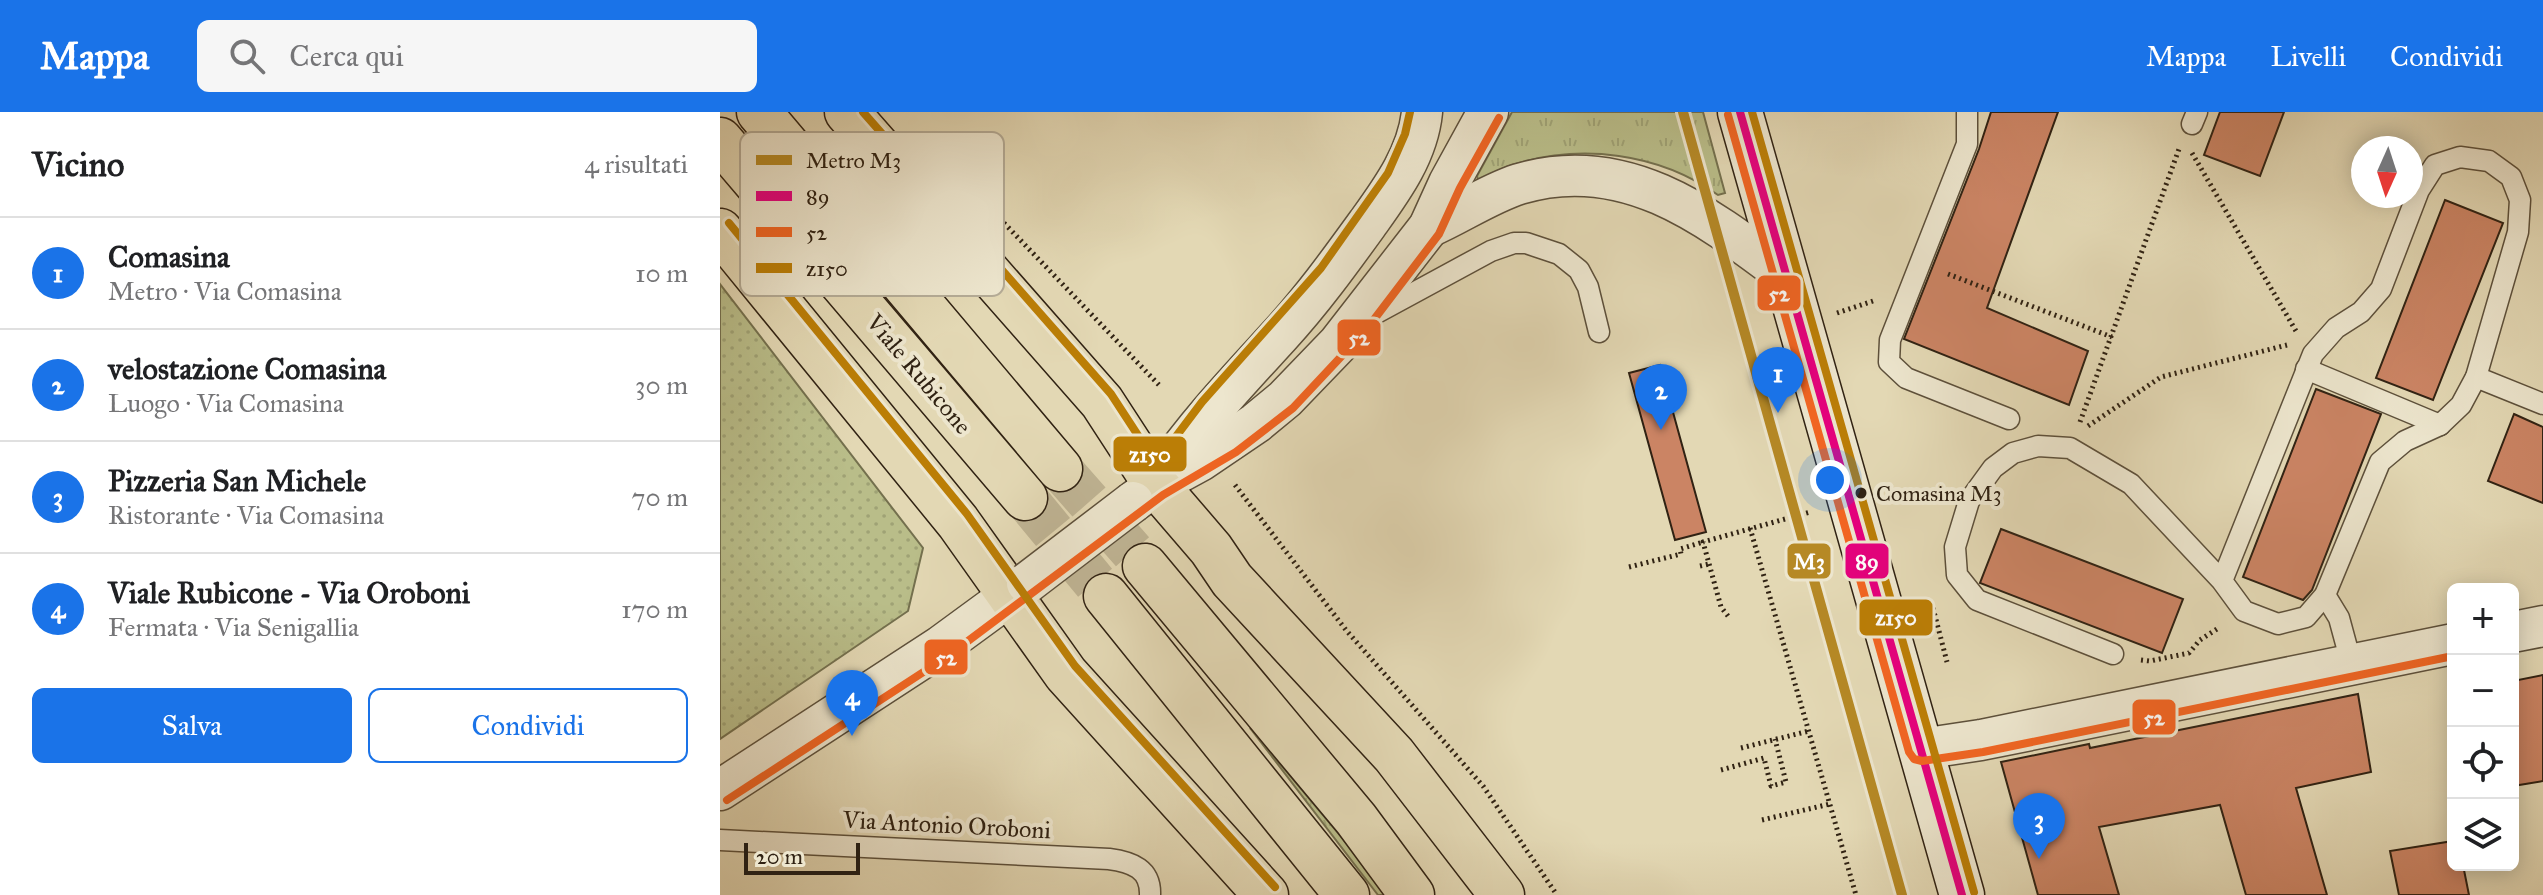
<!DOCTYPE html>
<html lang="it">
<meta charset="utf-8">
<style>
:root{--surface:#fff;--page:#f6f6f6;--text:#202124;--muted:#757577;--line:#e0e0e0;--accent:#1a73e8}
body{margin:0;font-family:"IM FELL Great Primer",serif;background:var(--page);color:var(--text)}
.controls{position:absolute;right:24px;bottom:24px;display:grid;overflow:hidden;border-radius:12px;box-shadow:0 4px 20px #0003}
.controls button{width:72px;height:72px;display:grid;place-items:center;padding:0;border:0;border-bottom:2px solid var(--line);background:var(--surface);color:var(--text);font:40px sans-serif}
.compass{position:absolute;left:1631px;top:24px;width:72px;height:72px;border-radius:50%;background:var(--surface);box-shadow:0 4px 20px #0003;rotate:183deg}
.scale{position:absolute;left:24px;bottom:20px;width:116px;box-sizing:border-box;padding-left:8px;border:4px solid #302213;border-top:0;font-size:22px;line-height:28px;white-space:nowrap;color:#302213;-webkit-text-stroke:6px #ede6ce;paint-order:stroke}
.you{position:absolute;left:1110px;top:368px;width:28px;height:28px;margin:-20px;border:6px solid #fff;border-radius:50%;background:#1a73e8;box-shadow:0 0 0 12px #1a73e833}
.badge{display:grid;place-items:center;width:52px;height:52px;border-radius:50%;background:var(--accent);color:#fff;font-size:26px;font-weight:700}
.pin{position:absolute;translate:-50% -66px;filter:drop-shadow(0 2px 4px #0008)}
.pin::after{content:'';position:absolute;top:42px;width:28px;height:24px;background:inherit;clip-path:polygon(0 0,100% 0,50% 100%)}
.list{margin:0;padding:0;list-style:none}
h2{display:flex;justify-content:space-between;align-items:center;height:104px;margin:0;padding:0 32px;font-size:34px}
h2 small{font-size:26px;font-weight:400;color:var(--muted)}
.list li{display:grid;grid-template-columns:52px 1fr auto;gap:24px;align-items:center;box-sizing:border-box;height:112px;padding:0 32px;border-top:2px solid var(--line)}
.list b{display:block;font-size:30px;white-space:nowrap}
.list p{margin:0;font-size:26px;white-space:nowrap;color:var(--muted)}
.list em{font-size:26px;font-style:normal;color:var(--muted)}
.actions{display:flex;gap:16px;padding:24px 32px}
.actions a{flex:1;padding:18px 0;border:2px solid var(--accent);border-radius:12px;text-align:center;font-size:28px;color:var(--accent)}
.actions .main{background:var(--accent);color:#fff}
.icon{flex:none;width:44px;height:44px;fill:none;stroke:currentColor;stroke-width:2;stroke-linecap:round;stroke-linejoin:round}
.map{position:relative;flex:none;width:1823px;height:783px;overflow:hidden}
header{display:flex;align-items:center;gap:48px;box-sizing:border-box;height:112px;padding:0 40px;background:var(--accent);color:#fff}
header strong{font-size:38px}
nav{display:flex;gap:44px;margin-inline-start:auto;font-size:28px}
.search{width:560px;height:72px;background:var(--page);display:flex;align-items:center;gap:20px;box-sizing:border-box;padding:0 28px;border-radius:12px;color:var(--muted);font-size:30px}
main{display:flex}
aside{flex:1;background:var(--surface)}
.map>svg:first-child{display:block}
</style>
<header>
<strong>Mappa</strong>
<div class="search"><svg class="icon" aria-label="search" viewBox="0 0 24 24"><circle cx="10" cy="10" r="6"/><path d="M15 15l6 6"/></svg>Cerca qui</div>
<nav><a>Mappa</a><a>Livelli</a><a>Condividi</a></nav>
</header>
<main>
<aside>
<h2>Vicino<small>4 risultati</small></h2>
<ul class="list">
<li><span class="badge">1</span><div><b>Comasina</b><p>Metro · Via Comasina</p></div><em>10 m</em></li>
<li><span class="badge">2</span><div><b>velostazione Comasina</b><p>Luogo · Via Comasina</p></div><em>30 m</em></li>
<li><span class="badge">3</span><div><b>Pizzeria San Michele</b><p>Ristorante · Via Comasina</p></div><em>70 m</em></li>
<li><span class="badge">4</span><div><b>Viale Rubicone - Via Oroboni</b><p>Fermata · Via Senigallia</p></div><em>170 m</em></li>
</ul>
<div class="actions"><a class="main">Salva</a><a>Condividi</a></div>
</aside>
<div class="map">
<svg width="1823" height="783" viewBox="0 0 1823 783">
<defs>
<pattern id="grass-tufts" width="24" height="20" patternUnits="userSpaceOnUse" patternTransform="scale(2)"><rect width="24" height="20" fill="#b9bd89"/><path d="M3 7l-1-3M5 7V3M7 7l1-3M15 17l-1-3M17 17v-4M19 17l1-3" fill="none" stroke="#9fa275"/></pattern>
<pattern id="park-dots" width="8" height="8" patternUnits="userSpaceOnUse" patternTransform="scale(2)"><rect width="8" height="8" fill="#b9bd89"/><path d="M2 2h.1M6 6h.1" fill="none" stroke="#9fa275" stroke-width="1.8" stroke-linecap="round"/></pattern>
</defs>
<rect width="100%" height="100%" fill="#e3d8b4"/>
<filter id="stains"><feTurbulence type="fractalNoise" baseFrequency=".0025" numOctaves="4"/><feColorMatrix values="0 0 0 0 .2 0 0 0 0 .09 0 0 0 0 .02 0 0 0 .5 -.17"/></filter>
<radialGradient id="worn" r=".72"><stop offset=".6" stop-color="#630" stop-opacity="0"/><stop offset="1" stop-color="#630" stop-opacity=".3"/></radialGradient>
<g fill="url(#grass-tufts)" stroke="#74704e" stroke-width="2">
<path d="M792,0H983L1005,81L998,83C939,41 861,31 792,53C780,57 769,63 758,68L757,64Z"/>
<polygon points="530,616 670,783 658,783"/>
</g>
<polygon fill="url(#park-dots)" stroke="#74704e" stroke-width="2" points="0,172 203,436 188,499 0,627"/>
<g fill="#cb8464" stroke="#302213" stroke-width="2">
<polygon points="1271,0 1338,0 1267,196 1368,239 1349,293 1184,227 1259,37"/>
<polygon points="1500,0 1564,0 1540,64 1484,43"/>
<polygon points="1725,88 1783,111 1713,288 1656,266"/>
<polygon points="940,253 986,420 955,428 909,261"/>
<polygon points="1596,277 1661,302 1592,478 1583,488 1523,465"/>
<polygon points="1794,302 1823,315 1823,391 1768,369"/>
<polygon points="1281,417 1463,487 1442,541 1260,471"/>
<polygon points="1823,563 1823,669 1793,674 1793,569"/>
<polygon points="1638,582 1651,660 1576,676 1607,783 1526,783 1500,693 1379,715 1399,783 1318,783 1281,650 1369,632 1370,636"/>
<polygon points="1733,729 1733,753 1743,753 1749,783 1679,783 1670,739"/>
</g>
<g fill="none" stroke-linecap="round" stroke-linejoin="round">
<g stroke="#bfb494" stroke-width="44" stroke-dasharray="44 22" stroke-linecap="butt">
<polyline points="340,357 425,454"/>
<polyline points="305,386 386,484"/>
</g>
<g stroke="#5d503b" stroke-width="23">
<g id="lane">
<polyline points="1247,0 1247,32 1170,228 1169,250 1186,266 1289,307"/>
<polyline points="1472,12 1477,0"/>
<polyline points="651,204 771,139 794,131 806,131 839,142 859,158 868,175 879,220"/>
<polyline points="1586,257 1720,313"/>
<polyline points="1756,265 1823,292"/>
<polyline points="1605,483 1619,506 1632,554"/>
<polyline points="1393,542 1257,488 1237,463 1235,435 1249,389 1273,356 1293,341 1318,334 1350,336 1411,372 1502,469 1524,499 1558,512 1586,505 1605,483 1660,350 1685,329 1720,313 1741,293 1756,265 1798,120 1800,88 1791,65 1769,49 1740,45 1715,53 1699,78 1661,177 1641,200 1616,216 1593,242 1502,469"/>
<path d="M0,728L389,747C412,750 431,757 430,783"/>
</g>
</g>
<g stroke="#5d503b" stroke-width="43">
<g id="street">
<path d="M709,115C739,102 768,82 799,72C905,40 987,104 1067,164"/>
<path d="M442,363C477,312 518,269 560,223C593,187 621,148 650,108C673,76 698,41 702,0"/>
<polyline points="413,390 436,373 480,349 536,311 565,287 618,232 709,115 729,71 768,0"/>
<polyline points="1793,520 1823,514"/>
<polyline points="1201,637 1261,628 1733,532"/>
<polyline points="0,678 221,534 307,471"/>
</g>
</g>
<g stroke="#302213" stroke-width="47">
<polyline id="secondary" points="1020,0 1242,783"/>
</g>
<g stroke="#302213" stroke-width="47">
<g id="highway">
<polyline points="39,0 340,357"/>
<polyline points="127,0 382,290 436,373 491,437 512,468 674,643 782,783"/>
<polyline points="0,28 305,386"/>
<polyline points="0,119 238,410 346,562 546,783"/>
<polyline points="425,454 636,707 692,783"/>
<polyline points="386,484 627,783"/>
</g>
</g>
<g stroke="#302213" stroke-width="5" stroke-dasharray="2 4" stroke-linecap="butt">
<polyline points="1472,41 1576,219"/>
<polyline points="284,111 439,273"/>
<polyline points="1228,162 1392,225"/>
<polyline points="1117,201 1153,189"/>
<polyline points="1360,310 1459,37"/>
<polyline points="1368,314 1441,265 1567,233"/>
<polyline points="515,373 626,518 763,674 837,783"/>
<polyline points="1030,416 1136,783"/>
<polyline points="980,454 989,452"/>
<polyline points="909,455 961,442 960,437 983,430"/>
<polyline points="1213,496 1227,550"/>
<polyline points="1008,504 1001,495 983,430 1090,400"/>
<polyline points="1421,548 1430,549 1469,541 1480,528 1500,515"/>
<polyline points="1021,636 1089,619"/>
<polyline points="1001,658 1044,646 1051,674 1066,670 1055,627"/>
<polyline points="1042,708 1110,692"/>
</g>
<use href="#lane" stroke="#ede6ce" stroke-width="20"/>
<use href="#street" stroke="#ede6ce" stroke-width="40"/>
<use href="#secondary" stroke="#ede6ce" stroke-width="44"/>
<use href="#highway" stroke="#e3d8b4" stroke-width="44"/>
<g stroke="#5d503b" stroke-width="43" stroke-linecap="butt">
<polyline id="street-bridge" points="307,471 413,390"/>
</g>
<use href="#street-bridge" stroke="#ede6ce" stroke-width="40"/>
<g stroke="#ede6ce" stroke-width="14">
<polyline id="bus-1" points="1020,0 1242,783"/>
</g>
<g stroke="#ede6ce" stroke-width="14">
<g id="bus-2">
<polyline points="1008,3 1189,640 1194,647 1202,649 1263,640 1733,544"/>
<polyline points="7,688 228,544 443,383 516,340 573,296 646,218 719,122 740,76 779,6"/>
</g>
</g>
<g stroke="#ede6ce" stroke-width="14">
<g id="bus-3">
<polyline points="143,0 391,282 436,351 482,290 601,156 668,61 685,22 690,0"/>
<polyline points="1032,0 1254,780"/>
<polyline points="9,111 247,402 355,554 555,775"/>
</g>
</g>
<use href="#bus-1" stroke="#e5007d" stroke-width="8"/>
<use href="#bus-2" stroke="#f26522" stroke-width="8"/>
<use href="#bus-3" stroke="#bb7e06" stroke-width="8"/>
<g stroke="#ede6ce" stroke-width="16">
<polyline id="metro-1" points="963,0 1182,783"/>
</g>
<use href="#metro-1" stroke="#b68925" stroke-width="10"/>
</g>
<circle fill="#302213" stroke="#ede6ce" stroke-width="3" cx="1141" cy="381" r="7"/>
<g text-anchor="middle" stroke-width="8" stroke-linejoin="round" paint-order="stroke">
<g font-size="22" fill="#302213" stroke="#ede6ce" text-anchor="start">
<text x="1156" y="389">Comasina M3</text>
</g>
<g font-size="24" fill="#302213" stroke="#ede6ce">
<text transform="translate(199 262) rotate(50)" y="8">Viale Rubicone</text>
<text transform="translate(227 713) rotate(3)" y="8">Via Antonio Oroboni</text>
</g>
</g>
<rect x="20" y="20" width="264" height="164" rx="12" fill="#ede6ce" stroke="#b4ab96" stroke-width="2"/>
<rect x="36" y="43" width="36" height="10" fill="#b68925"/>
<rect x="36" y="79" width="36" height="10" fill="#e5007d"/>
<rect x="36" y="115" width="36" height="10" fill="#f26522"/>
<rect x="36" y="151" width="36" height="10" fill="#bb7e06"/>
<g font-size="22" fill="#302213">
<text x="86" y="56">Metro M3</text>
<text x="86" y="92">89</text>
<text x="86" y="128">52</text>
<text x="86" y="164">z150</text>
</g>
<g stroke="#ede6ce" stroke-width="3">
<rect x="1036" y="162" width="46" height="38" rx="8" fill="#f26522"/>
<rect x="616" y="206" width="46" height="39" rx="8" fill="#f26522"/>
<rect x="392" y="323" width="76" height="38" rx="8" fill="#bb7e06"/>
<rect x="1124" y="430" width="46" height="38" rx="8" fill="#e5007d"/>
<rect x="1066" y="430" width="46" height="38" rx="8" fill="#b68925"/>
<rect x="1138" y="486" width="76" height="39" rx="8" fill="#bb7e06"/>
<rect x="203" y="526" width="46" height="38" rx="8" fill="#f26522"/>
<rect x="1411" y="586" width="46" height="38" rx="8" fill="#f26522"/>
</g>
<g font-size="22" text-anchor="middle" font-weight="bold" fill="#fff">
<text x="1059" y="189">52</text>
<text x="639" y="233">52</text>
<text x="430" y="350">z150</text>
<text x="1147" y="457">89</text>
<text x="1089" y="457">M3</text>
<text x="1176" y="513">z150</text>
<text x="226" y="553">52</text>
<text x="1434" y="613">52</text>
</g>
<rect width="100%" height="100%" filter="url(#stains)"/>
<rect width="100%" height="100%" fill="url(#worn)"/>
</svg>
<div class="controls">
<button>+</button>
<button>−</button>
<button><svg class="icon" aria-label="locate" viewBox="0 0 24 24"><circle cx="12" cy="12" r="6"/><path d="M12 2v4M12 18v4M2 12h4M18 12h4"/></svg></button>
<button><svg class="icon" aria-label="layers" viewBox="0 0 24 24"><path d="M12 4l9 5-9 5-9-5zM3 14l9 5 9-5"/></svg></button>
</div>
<svg class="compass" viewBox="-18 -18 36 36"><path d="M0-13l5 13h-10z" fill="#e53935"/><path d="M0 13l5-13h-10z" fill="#757577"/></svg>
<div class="scale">20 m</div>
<div class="you"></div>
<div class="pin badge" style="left:1058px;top:301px">1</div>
<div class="pin badge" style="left:941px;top:318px">2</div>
<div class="pin badge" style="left:1319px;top:747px">3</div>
<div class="pin badge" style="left:132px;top:624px">4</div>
</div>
</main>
